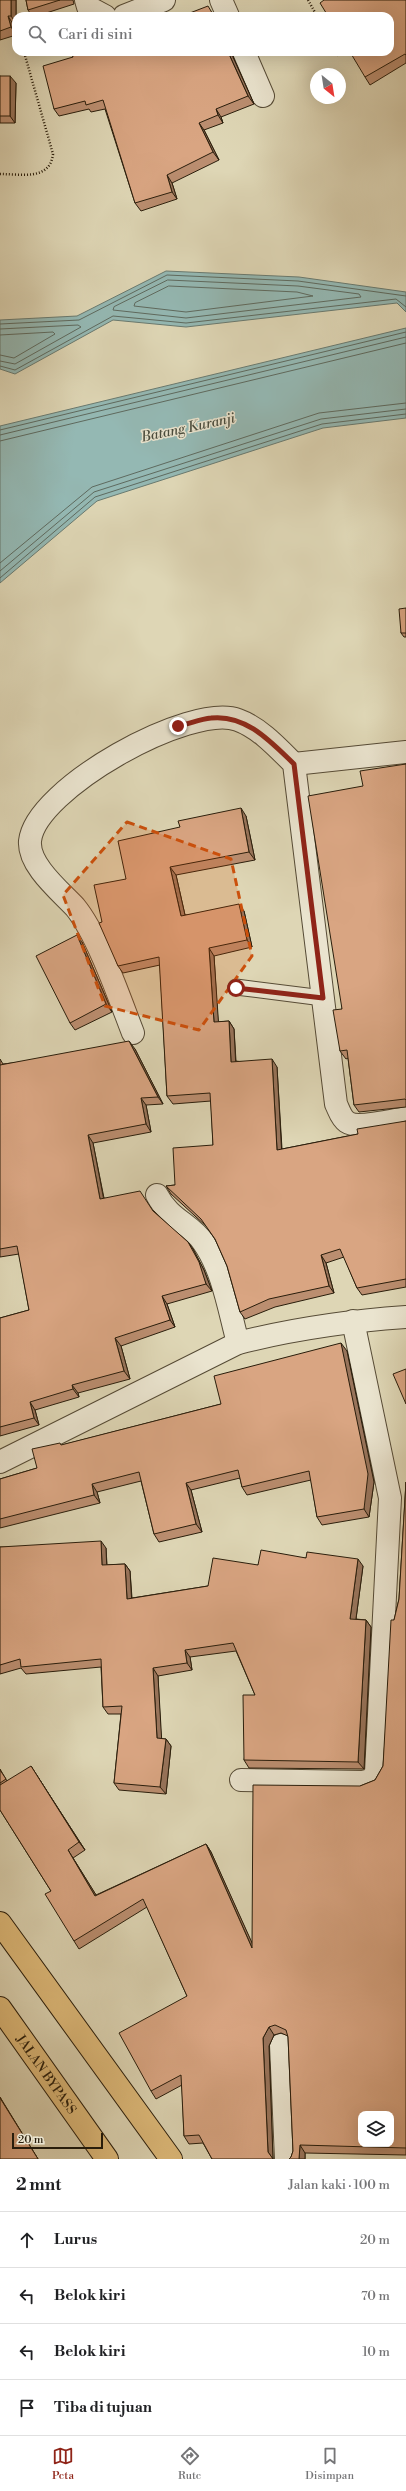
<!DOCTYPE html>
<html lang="id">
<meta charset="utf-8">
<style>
:root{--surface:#fff;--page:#f6f6f6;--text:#202124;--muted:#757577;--line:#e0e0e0;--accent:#8f2418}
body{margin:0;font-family:"Libre Bodoni",serif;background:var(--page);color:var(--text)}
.controls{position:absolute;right:12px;bottom:12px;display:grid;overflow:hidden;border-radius:8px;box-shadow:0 4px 16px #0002}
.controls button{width:36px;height:36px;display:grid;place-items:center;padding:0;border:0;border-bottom:1px solid var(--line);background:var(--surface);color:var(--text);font:20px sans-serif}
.compass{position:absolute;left:310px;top:68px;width:36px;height:36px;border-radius:50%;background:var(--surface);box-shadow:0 4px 16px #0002;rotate:150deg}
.scale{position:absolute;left:12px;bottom:10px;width:91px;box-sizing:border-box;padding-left:4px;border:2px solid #291d0b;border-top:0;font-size:11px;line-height:14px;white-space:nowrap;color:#291d0b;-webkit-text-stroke:3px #eae4cf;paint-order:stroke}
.stop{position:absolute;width:12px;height:12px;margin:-9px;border:3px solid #8f2418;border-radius:50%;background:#fff}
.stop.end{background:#8f2418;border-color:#fff;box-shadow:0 1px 4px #0008}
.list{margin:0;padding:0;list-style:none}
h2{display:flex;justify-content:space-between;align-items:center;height:52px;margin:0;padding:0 16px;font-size:17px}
h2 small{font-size:13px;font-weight:400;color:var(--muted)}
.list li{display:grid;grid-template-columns:26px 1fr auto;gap:12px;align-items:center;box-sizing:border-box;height:56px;padding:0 16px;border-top:1px solid var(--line)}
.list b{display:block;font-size:15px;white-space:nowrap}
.list em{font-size:13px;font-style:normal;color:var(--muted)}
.icon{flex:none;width:22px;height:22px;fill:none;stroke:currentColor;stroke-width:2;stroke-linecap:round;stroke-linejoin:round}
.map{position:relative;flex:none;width:406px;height:2159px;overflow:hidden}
.search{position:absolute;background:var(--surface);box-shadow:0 4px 16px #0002;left:12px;right:12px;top:12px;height:44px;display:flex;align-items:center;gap:10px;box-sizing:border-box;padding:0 14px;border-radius:12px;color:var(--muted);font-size:15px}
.sheet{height:276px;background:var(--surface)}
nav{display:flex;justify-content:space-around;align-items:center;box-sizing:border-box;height:56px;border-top:1px solid var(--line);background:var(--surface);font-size:11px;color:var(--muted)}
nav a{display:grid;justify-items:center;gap:2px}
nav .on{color:var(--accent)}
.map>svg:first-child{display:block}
</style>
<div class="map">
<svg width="406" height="2159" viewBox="0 0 406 2159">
<rect width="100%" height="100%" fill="#ded6b5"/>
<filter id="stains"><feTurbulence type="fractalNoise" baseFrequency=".005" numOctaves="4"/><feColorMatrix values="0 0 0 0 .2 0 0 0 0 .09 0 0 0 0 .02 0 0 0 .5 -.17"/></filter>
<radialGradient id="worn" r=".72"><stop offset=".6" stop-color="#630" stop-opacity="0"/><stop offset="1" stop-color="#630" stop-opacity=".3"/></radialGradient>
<g fill="#94b8b3" stroke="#697a70">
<polygon points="166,271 299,277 406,292 406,312 397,303 186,327 113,320 15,374 0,369 0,320 77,316"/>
<polygon points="406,328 406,418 323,428 97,501 0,583 0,426"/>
</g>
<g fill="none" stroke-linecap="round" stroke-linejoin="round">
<g stroke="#5e6a5f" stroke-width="1">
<polygon points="168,280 298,286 359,294 361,297 186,318 113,310 114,307"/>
<polygon points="169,286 297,292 313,296 186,312 134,306 135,303"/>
<polyline points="0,324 79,320 167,275 298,281 406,296"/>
<polyline points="0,329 78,325 81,327 15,364 0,361"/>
<polyline points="0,335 53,332 55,334 14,358 0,355"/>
<polyline points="0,366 15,370 113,316 186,323 396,299 406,307"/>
<polyline points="0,430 406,332"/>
<polyline points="0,435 406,337"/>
<polyline points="0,441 406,343"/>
<polyline points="0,563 92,487 319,413 406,403"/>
<polyline points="0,571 94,492 321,419 406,409"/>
<polyline points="0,578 95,497 322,424 406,414"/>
</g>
<g stroke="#564b36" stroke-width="17">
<polyline id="lane" points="236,987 323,998"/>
</g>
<g stroke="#564b36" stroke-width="24">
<g id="street">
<polyline points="86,0 88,7 105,16"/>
<polyline points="221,0 228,16"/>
<polyline points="124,16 164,0"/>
<polyline points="244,52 263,96"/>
<polyline points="294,764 406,752"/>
<path d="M133,1033C119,997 98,935 75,907C60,891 28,865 30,841C35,789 191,702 238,720C260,728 278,748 294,764L336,1104C339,1110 341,1118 347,1122C357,1129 393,1120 406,1118"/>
<path d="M157,1195C170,1220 190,1223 203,1242C223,1270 229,1310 238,1343"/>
<path d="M0,1462L238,1343C293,1329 349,1321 406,1317"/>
<polyline points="241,1780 363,1782 371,1780 376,1773 390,1498 353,1321"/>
<polyline points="281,2045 286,2159"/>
</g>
</g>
<g stroke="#291d0b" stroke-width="24">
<g id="highway">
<polyline points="0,1923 171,2159"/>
<path id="s1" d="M0,2008L107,2159"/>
</g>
</g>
<g stroke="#291d0b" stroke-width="2.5" stroke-dasharray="1 2" stroke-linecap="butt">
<polyline points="308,0 317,16"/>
<polyline points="337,52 339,57"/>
<path d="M0,174C21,174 50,181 53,154L24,52"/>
</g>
<use href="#lane" stroke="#eae4cf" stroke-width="15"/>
<use href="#street" stroke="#eae4cf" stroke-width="22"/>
<use href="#highway" stroke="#dfbb7a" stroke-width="22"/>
</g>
<g fill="#bb8e70" stroke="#291d0b">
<polygon points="0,0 16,0 16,23 13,24 16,33 16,35 0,40"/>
<polygon points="26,0 73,0 74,4 37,16 32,16 28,10"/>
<polygon points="406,0 406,63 370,85 365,77"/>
<polygon points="72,52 232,52 233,57 254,104 221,117 223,123 204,130 219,160 172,183 177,199 141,211 135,203 105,109 91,112 89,109 59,116 54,109 73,57"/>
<polygon points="0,76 16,83 15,123 0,123"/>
<polygon points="406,608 406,637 404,637 401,633"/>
<polygon points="406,764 406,1107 359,1112 354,1105 348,1058 346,1059 340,1051 342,1009 363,786"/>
<polygon points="246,816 255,860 176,875 185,915 244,911 252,947 214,956 218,1022 229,1021 234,1029 236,1061 277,1067 282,1149 358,1134 406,1121 406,1287 362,1295 357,1288 344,1257 326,1263 334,1293 275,1307 245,1319 240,1312 227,1266 215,1239 207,1227 171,1194 166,1186 175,1185 213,1145 211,1101 173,1104 167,1096 160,965 123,973 118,966 102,922 126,879"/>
<polygon points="82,942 112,1012 75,1030 70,1023"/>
<polygon points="135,1049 163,1104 146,1105 151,1132 93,1143 104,1198 154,1211 193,1249 204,1270 212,1291 167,1304 175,1327 121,1346 130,1379 78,1393 79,1397 35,1410 39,1425 0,1436 0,1318 29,1310 19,1254 0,1257 0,1059 3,1064"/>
<polygon points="347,1351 374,1482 369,1517 322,1525 317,1517 311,1480 247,1495 242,1487 240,1478 191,1490 202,1532 159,1542 154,1534 141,1481 97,1492 100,1503 0,1528 0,1479 37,1468 62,1445 221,1404"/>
<polygon points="406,1482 406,2155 305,2153 305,2159 289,2159 291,2157 293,2151 288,2036 281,2033 274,2035 269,2046 273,2159 212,2159 203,2143 189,2144 184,2136 182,2085 156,2099 151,2091 187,1996 147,1907 79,1949 74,1941 51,1891 0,1810 0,1769 7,1781 36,1774 85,1850 73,1858 96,1895 206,1844 211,1852 252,1944 360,1786 375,1780 383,1766 394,1620 399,1599"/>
<polygon points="0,1547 106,1548 107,1565 125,1564 130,1571 132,1598 208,1586 258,1565 306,1558 363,1566 356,1619 366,1620 371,1627 364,1769 249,1768 244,1760 255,1695 236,1651 190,1657 192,1670 158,1676 161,1739 166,1739 171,1746 166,1794 119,1790 114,1783 121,1714 108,1714 103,1707 101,1667 26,1674 21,1668 0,1674"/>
</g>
<g fill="#98745b" stroke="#291d0b">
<polygon points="11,0 16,0 16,23 11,16"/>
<polygon points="8,16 13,24 16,34 11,27"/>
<polygon points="228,52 232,52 233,57 254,104 248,96"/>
<polygon points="10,76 16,83 15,123 10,116"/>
<polygon points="216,109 221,117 223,123 218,115"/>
<polygon points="199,123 204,130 219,160 213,152"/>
<polygon points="167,175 172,183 177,199 172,192"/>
<polygon points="241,808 246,816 255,860 249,852"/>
<polygon points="170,867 176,875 187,924 181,916"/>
<polygon points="239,904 244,911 252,947 247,940"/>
<polygon points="77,935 82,942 112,1012 106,1004"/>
<polygon points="209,948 214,956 219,1030 214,1022"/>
<polygon points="229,1021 234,1029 236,1069 231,1062"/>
<polygon points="129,1041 135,1049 163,1104 158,1097"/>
<polygon points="272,1059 277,1067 282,1157 277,1150"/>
<polygon points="141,1098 146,1105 151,1132 146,1124"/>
<polygon points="88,1135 93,1143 105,1206 100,1199"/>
<polygon points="188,1242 193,1249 204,1270 212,1291 206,1284"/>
<polygon points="321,1255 326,1263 334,1293 329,1286"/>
<polygon points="162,1296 167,1304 175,1327 170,1320"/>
<polygon points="115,1338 121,1346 130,1379 124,1371"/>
<polygon points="341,1343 347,1351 374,1482 369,1517 364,1509"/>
<polygon points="72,1385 78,1393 79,1397 73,1389"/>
<polygon points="30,1402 35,1410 39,1425 34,1418"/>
<polygon points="186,1483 191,1490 202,1532 196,1524"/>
<polygon points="92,1484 97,1492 100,1503 94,1495"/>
<polygon points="101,1541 106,1548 107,1573 102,1565"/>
<polygon points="358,1559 363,1566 355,1626 350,1619"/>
<polygon points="125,1564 130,1571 132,1606 127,1599"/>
<polygon points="366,1620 371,1627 364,1769 358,1762"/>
<polygon points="185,1650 190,1657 192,1670 187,1663"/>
<polygon points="153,1668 158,1676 162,1745 157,1738"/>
<polygon points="166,1739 171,1746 166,1794 160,1787"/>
<polygon points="31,1766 36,1774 85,1850 79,1842"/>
<polygon points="206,1844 211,1852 258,1956 252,1948"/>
<polygon points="68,1850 73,1858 101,1903 95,1896"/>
<polygon points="269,2027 274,2035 269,2046 273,2159 268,2152 263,2038"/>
<polygon points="0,2097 2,2101 38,2159"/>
<polygon points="300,2145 305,2153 305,2159 299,2159"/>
</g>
<g fill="#d9a582" stroke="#291d0b" fill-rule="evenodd">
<polygon points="0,0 11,0 11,16 8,16 11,27 0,31"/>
<polygon points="26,0 60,0 28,10"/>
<polygon points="324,0 406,0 406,55 405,54 365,77 350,52 390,52 390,16 328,16 320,3"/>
<polygon points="208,6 214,16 182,16"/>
<polygon points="72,52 228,52 248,96 216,109 218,115 199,123 213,152 167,175 172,192 135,203 103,100 86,105 85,101 54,109 43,66 73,57"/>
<rect x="0" y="76" width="10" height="40"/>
<polygon points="406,608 406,633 401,633 399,609"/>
<polygon points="406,764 406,1100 405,1099 354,1105 347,1050 340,1051 333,1010 342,1009 308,796 363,786 360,771"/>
<polygon points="241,808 249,852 170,867 181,916 239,904 247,940 209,948 214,1022 229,1021 231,1062 272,1059 277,1150 358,1134 357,1129 406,1121 406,1279 357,1288 340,1249 321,1255 329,1286 269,1299 240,1312 227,1266 215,1239 201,1219 166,1186 175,1185 173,1148 213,1145 210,1093 167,1096 159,957 118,966 99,923 102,922 94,885 126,879 118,841 180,827 178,821"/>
<polygon points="77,935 106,1004 70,1023 36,956"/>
<polygon points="129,1041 158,1097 141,1098 146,1124 88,1135 100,1199 140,1191 153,1211 188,1242 199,1262 206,1284 162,1296 170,1320 115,1338 124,1371 72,1385 73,1389 30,1402 34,1418 0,1427 0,1318 29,1310 17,1246 0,1249 0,1065"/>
<polygon points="341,1343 368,1474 364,1509 317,1517 309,1471 242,1487 238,1470 186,1483 196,1524 154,1534 139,1472 92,1484 94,1495 0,1519 0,1479 37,1468 32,1449 60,1443 61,1445 221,1404 214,1376"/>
<polygon points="406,1369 406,1404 393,1374"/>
<path d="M406,1482V2148L300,2145L299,2159H289L291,2157L293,2151L288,2037L286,2030L275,2025L269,2027L263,2038L268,2152L273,2159H212L199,2135L184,2136L181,2075L151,2091L119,2033L187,1996L143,1899L74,1941L45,1894L51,1891L0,1810V1785L31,1766L79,1842L68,1850L95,1896L206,1844L252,1948L253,1785L360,1786L375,1780L383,1766L391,1620H394L399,1599ZM361,2114H391V2144H361Z"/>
<polygon points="101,1541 102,1565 125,1564 127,1599 208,1586 213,1558 258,1565 261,1550 306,1558 307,1552 358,1559 350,1619 366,1620 358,1762 244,1760 243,1695 255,1695 233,1643 185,1650 187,1663 153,1668 157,1738 166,1739 160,1787 114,1783 122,1706 103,1707 101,1659 21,1667 20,1659 0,1665 0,1547"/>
<polygon points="0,1770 6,1779 0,1783"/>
<polygon points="0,2098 38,2159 0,2159"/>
</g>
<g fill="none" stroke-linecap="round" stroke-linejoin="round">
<path stroke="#8f2418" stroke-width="5" d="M178,726C189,724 200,719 211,718C246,714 271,742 294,764L323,998L236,988"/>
</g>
<path fill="#cb500c" fill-opacity="0.2" stroke="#cb500c" stroke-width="3" stroke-dasharray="8 5" stroke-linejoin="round" d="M127,822L231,859L252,956L199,1030L105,1006L63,895Z"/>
<g text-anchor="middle" stroke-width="3" stroke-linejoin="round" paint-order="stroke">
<g font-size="13" fill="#291d0b" stroke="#eae4cf">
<text dy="5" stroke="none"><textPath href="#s1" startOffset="81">JALAN BYPASS</textPath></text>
</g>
<g font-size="14" font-style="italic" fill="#494c3d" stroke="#eae4cf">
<text transform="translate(188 427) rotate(-12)" y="5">Batang Kuranji</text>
</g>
</g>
<rect width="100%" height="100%" filter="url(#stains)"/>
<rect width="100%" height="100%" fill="url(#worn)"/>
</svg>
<div class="controls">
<button><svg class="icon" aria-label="layers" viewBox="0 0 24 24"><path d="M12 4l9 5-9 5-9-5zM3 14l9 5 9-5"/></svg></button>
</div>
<svg class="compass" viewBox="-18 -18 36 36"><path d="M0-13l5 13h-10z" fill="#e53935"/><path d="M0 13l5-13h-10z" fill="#757577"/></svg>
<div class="scale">20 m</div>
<div class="stop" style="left:236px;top:988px"></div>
<div class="stop end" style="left:178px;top:726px"></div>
<div class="search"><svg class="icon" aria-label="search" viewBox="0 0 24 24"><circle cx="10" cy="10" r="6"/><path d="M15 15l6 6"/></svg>Cari di sini</div>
</div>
<section class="sheet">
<h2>2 mnt<small>Jalan kaki · 100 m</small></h2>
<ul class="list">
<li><svg class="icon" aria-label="ahead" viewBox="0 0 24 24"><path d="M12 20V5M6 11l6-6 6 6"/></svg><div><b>Lurus</b></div><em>20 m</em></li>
<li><svg class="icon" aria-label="left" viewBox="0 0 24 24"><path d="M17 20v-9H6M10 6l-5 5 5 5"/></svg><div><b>Belok kiri</b></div><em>70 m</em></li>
<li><svg class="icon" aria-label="left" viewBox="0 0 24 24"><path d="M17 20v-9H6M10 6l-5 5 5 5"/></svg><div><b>Belok kiri</b></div><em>10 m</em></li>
<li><svg class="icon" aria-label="arrive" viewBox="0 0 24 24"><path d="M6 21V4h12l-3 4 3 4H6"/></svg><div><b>Tiba di tujuan</b></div></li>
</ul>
</section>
<nav>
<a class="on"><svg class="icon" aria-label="map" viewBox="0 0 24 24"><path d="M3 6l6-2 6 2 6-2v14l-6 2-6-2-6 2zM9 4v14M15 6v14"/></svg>Peta</a>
<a><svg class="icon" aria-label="directions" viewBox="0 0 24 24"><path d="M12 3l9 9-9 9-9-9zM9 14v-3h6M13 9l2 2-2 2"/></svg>Rute</a>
<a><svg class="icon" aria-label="saved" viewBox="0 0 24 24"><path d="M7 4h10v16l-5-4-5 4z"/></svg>Disimpan</a>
</nav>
